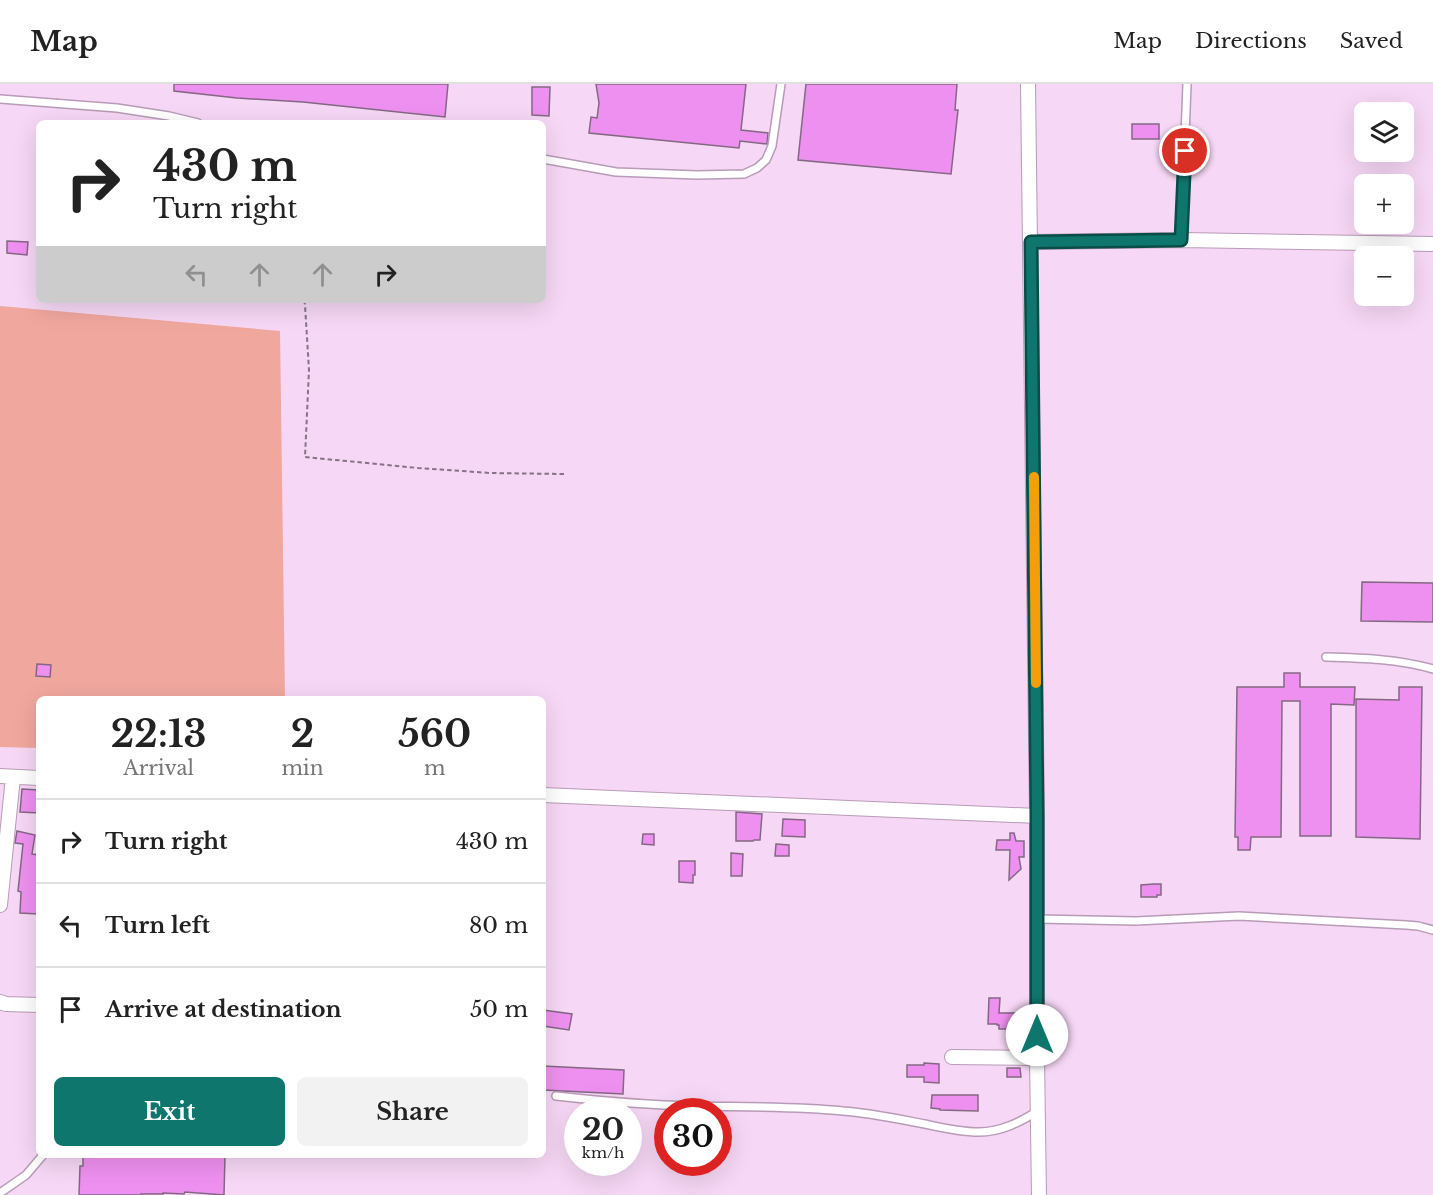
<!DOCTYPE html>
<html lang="en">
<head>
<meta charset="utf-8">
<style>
	body { margin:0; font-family:"Libre Baskerville",serif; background:#f2f2f2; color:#222; height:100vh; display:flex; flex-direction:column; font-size:22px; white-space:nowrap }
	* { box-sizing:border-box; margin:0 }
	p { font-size:20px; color:#767676 }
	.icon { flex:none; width:33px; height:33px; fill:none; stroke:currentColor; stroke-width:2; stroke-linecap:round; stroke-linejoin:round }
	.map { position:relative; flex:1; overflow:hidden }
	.side { position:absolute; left:36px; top:612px; width:510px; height:462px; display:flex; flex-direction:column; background:#fff; border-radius:9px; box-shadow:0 6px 24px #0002 }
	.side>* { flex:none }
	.banner { position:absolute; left:36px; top:36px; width:510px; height:183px; border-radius:9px; box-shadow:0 6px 24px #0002; background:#fff; color:#222; overflow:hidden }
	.fabs { position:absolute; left:1354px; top:18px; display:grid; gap:12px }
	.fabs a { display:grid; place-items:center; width:60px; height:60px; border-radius:9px; background:#fff; box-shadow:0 6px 24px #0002; font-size:30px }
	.speed { position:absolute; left:564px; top:1014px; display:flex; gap:12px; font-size:30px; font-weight:700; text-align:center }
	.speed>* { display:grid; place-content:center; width:78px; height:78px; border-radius:50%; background:#fff; box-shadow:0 6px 24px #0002; line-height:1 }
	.speed small { font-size:15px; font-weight:400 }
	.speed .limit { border:9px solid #d22; background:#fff; color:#111 }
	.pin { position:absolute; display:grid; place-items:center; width:51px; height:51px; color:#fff; margin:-26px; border:3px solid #fff; border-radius:50%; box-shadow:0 2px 6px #0007 }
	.me { position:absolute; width:66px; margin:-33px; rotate:0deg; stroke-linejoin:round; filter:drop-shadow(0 0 4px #0008) }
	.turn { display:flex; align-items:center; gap:21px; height:126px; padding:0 18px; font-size:27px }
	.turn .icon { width:78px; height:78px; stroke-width:2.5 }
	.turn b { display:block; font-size:42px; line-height:51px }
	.lanes { display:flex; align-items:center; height:57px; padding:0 18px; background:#0003; justify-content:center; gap:30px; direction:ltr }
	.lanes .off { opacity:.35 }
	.eta { display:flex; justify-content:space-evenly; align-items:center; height:102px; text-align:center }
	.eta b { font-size:36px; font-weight:700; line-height:42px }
	.button { display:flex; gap:12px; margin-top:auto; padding:12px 18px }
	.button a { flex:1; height:69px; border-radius:9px; background:#0f766e; color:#fff; font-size:24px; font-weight:700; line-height:69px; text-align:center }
	.button a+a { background:#f2f2f2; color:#222 }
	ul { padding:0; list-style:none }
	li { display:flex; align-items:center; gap:18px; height:84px; padding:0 18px; border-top:2px solid #e0e0e0 }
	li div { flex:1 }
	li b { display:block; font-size:22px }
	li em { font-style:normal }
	header { display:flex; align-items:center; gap:36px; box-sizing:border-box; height:84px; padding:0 30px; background:#fff; border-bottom:2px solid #e0e0e0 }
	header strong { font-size:28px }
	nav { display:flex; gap:33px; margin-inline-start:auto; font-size:21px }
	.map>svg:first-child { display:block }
	.green { fill:#f0a79e }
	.building { fill:#ee90ef; stroke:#836883; stroke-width:1.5 }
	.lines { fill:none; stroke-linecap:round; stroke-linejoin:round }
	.service-casing { stroke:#b89bb8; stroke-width:10 }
	.minor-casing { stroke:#b89bb8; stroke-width:16 }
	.path { stroke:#877286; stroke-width:2; stroke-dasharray:4.5 3; stroke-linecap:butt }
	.service { stroke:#fff; stroke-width:7 }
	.minor { stroke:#fff; stroke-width:14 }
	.route-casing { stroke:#0a4d48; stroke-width:15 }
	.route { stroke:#0f766e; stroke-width:10 }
	.slow { stroke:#f59e0b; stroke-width:10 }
</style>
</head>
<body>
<header>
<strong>Map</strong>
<nav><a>Map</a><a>Directions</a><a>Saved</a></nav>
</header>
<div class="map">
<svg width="1433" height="1111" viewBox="0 0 1433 1111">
	<rect width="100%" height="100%" fill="#f6d7f5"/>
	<path class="green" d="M0 222 280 247 285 615H39V664L0 663Z"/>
	<path class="building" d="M174 0H448L445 33 303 18 237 14 174 7Z
		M596 0H746L741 46 768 49 767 60 740 57 739 64 589 49 591 33 597 34 599 19Z
		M806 0H957L955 26H958L951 90 798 76Z
		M532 3H550L549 32 532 31Z
		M1132 40H1159V55H1132Z
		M7 157 28 158 27 171 7 169Z
		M1362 498 1433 499V538L1361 537Z
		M37 580 51 581 50 593 36 592Z
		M1284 589H1300V603H1355L1354 621 1331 620V752H1300V617H1282L1281 753H1251L1250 766H1238V753H1235L1237 603H1284Z
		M1399 603H1422L1420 755 1356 753V615L1399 616Z
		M22 705 39 706V729L20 728Z
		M736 728 762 730 760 756H754L753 757H736Z
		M783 735 805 736V753L782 752Z
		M17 747 35 751 32 770 39 771 38 830 20 829 21 808 18 807 23 760 15 759Z
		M1010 749H1014L1016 757H1024V773H1019L1021 785 1009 796 1010 766H996L997 756H1010Z
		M643 750H654V761L642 760Z
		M776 760 789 761V772H775Z
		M731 769 743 770 742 792H731Z
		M679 777H695V791H693V799L679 798Z
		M1154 800H1161V811H1157V813H1141V801Z
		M989 914H1000L999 929H1019L1018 952H1007V945H999V941H997V940H988Z
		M543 926 572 930 569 946 543 942Z
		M924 979 939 980V999L924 998V993H907V981H924Z
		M543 982 624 986 623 1010 543 1006Z
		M1007 984H1020L1021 993H1007Z
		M932 1011H978V1027L940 1026V1025L931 1024Z
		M83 1071H225L224 1111 185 1108 184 1110 163 1109V1110H141V1111H79L80 1082H83Z"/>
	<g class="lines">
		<defs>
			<path id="service" d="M0 15 117 24 169 32 198 39
				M543 75 616 88 697 91 744 90 757 84 766 76 772 62 781 0
				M1181 156 1187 0
				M1326 573C1363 574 1398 575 1433 585
				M1038 835 1136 837 1239 832 1406 841 1418 842 1433 846
				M556 1012C602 1017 647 1021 693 1022 743 1023 793 1022 843 1027 871 1029 898 1035 925 1040 943 1044 960 1048 979 1048 1001 1048 1020 1038 1038 1027
				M0 1109 26 1091 43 1071"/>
			<path id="minor" d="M1028 0 1037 732V974L1039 1111
				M1031 158 1181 156 1433 160
				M0 692 39 694
				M543 711 1037 732
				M0 821 13 693
				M0 918 6 920 39 921
				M952 973 1037 974"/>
		</defs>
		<use href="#service" class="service-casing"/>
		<use href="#minor" class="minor-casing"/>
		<path class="path" d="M304 216 305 221 309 286 305 373 418 384 490 389 564 390"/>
		<use href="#service" class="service"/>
		<use href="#minor" class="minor"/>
	</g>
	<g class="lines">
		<defs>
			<path id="route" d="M1037 951V732L1031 158 1181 156 1185 67"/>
		</defs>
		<use href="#route" class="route-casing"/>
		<use href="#route" class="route"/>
		<path class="slow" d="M1034 393 1036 599"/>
	</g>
</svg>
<div class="fabs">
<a><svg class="icon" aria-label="layers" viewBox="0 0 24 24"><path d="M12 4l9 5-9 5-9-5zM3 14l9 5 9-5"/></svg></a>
<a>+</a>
<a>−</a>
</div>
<div class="speed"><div>20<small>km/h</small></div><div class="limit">30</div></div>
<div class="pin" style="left:1185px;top:67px;background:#d93025"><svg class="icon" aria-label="arrive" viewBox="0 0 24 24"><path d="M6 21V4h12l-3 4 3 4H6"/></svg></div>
<svg class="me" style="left:1037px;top:951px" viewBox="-20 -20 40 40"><circle r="19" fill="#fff"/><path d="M0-13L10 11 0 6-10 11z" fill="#0f766e"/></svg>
<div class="banner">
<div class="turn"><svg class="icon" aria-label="right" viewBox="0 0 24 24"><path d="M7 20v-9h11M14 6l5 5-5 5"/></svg><div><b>430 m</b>Turn right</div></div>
<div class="lanes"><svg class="icon off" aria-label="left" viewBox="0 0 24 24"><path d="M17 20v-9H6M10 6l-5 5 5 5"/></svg><svg class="icon off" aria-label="ahead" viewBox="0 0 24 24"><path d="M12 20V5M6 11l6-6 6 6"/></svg><svg class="icon off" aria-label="ahead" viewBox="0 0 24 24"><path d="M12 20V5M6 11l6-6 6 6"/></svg><svg class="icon" aria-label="right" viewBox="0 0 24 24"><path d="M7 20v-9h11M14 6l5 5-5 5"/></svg></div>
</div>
<section class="side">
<div class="eta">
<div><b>22:13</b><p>Arrival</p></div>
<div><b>2</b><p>min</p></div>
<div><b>560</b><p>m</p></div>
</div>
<ul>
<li><svg class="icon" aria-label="right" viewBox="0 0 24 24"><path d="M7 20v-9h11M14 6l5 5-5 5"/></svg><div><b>Turn right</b></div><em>430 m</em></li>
<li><svg class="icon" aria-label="left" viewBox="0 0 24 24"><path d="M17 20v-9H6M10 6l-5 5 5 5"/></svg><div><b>Turn left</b></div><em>80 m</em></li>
<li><svg class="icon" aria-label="arrive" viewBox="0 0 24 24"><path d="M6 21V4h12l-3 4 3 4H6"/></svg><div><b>Arrive at destination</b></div><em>50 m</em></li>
</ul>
<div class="button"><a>Exit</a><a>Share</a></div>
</section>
</div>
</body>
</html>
